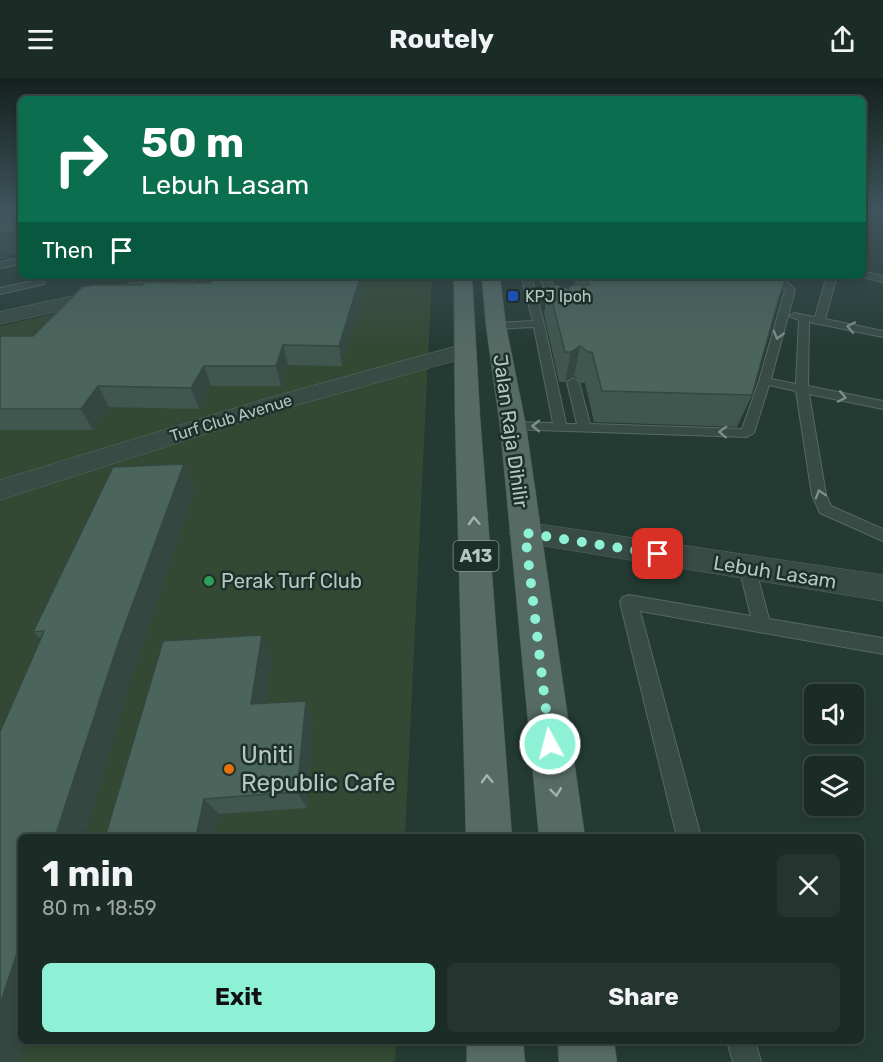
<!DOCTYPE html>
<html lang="en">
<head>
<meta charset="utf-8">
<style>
	body { margin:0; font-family:Rubik,sans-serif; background:#24342f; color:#f1f3f6; height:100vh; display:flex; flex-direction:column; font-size:22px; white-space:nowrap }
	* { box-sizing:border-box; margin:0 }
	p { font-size:20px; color:#a0a7a7 }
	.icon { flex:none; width:33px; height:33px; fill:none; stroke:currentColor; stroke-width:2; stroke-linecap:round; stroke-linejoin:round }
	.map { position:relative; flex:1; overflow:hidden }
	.side { position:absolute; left:18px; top:756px; width:846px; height:210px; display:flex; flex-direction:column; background:#1b2c27; border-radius:9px; box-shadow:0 3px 9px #0003,0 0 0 2px #394844 }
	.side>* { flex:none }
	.top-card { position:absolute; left:18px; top:18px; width:848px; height:183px; border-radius:9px; box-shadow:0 3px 9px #0003,0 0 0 2px #394844; background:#0b6e4f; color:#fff; overflow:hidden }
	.controls { position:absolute; left:804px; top:606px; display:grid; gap:12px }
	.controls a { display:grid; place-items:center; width:60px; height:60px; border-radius:9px; background:#1b2c27; box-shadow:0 3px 9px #0003,0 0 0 2px #394844; font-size:30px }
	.pin { position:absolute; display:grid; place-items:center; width:51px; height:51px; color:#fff; margin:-26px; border-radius:12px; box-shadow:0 3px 9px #0006 }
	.me { position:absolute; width:66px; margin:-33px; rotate:353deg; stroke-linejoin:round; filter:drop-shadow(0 0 4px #0008) }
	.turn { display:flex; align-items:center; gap:21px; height:126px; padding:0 24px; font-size:27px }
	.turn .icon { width:78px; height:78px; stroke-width:2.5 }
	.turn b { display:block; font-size:42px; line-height:51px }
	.then { display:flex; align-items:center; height:57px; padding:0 24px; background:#0003; gap:12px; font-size:22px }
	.round { display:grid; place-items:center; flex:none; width:63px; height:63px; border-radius:9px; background:#24342f }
	.head { display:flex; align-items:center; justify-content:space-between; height:102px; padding:0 24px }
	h1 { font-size:36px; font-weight:700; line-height:45px }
	.cta { display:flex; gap:12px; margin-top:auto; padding:12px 24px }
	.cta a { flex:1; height:69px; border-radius:9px; background:#8ef1d5; color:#111; font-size:24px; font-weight:700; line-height:69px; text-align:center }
	.cta a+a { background:#24342f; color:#f1f3f6 }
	header { display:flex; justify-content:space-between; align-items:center; height:78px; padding:0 24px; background:#1b2c27; font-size:27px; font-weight:700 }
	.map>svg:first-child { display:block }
	.green { fill:#344934 }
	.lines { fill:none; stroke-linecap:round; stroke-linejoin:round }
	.lane-casing { stroke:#566963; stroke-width:2 }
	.street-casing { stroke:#566963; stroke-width:1 }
	.primary-casing { stroke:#445751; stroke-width:1 }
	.lane { fill:#384b45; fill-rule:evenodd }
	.street { fill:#384b45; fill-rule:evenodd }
	.primary { fill:#566b64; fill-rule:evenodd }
	.wall { fill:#40574f }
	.shaded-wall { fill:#344740 }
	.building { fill:#4b655c; stroke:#344740; stroke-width:1.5 }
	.oneway { stroke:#7c8f89 }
	.oneway2 { stroke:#a1b5ae }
	.route { stroke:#8ef1d5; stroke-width:10; stroke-dasharray:0 18 }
	.transit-dot { fill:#1a4fb4; stroke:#1d302a; stroke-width:2 }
	.leisure-dot { fill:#2e9e5b; stroke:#1d302a; stroke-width:2 }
	.food-dot { fill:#e8710a; stroke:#1d302a; stroke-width:2 }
	.labels { text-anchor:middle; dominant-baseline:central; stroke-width:5; stroke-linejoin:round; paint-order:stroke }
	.far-poi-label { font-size:16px; fill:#b4c7c1; stroke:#1d302a; text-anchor:start }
	.far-street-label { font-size:16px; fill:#b4c7c1; stroke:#1d302a }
	.shield { fill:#1d302a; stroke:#879a94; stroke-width:1.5 }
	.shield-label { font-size:18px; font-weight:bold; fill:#b4c7c1 }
	.street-label { font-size:20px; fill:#b4c7c1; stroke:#1d302a }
	.poi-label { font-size:20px; fill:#b4c7c1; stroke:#1d302a; text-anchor:start }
	.near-poi-label { font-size:24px; fill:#b4c7c1; stroke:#1d302a; text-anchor:start }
</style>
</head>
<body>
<header><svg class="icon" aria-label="menu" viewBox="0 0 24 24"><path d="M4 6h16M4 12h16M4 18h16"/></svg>Routely<svg class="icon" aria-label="share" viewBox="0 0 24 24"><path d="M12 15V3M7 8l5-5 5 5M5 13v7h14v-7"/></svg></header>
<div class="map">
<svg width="883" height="984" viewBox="0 0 883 984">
	<rect width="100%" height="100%" fill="#243b34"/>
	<path class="green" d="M223 198H432L405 759H21V963H396L395 984H0V248Z"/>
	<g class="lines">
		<defs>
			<path id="lane" d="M21 180V186L0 190V184Z
				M862 193 883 198V204L859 198H862Z
				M37 198H47L44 206 0 216V210L37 202Z
				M521 198H531L544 246 566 346H577L567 304 573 300 579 304 590 346 742 351 759 303 785 212 772 198H782L795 212 771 301 796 306 799 242 789 238 794 235 815 239 827 198H837L825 241 883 253V259L809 244 808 308 883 323V331L809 316 826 417 831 428 883 451V463L820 435 812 417 796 313 769 307 754 355 747 359 508 351 507 348 513 344 553 345 534 249 496 251 491 248 496 245 533 243Z
				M539 198H549L562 227 561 229 552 227Z
				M747 483 753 485 755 489 769 541 883 560V576L640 533 701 759H677L620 524 623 519 629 517 751 538 739 489 741 485Z
				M727 963H755L761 984H733Z"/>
			<path id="street" d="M166 198H200L198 202 191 204 0 246V234Z
				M464 266 472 268 475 273 472 278 283 331 0 422V402L265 321Z
				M525 444 883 497V523L514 463 509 455 514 447Z"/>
			<path id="primary" d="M454 198H472L480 338 512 759H466L455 338Z
				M482 198H500L506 248 526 348 585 759H539L500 348 486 248Z
				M467 963H523L525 984H467Z
				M558 963H614L617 984H559Z"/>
		</defs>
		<use href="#lane" class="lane-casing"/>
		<use href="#street" class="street-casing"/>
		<use href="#primary" class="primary-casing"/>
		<use href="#lane" class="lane"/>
		<use href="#street" class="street"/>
		<use href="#primary" class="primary"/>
	</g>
	<path class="wall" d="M573 198H787L778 223 752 317 737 349 594 344 585 305H581L574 298 565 304H559L544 236 548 207 568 211 575 207Z
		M210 205 362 219 342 288 288 287 281 308H211L199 331 109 329 93 352H0V258H33L142 207Z
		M184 386 195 410 136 587 41 561 33 554Z
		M272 579 265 625 306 623 313 642 307 730 219 736 215 759H105Z"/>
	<path class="shaded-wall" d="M10 132 18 146 21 154V174L4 177 5 180 0 181V156Z
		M360 200 362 219 342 288 339 268Z
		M283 267 288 287 281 308 276 288Z
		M580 268 574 298 565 304 571 274Z
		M204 288 211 308 199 331 191 310Z
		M98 308 109 329 93 352 81 331Z
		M184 386 195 410 136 587 85 759H55L118 566Z
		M262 557 272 579 262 646 251 626Z
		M306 623 313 642 307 730 297 714Z
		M204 721 219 736 215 759H196Z
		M21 863V963H25L19 984H0V927Z"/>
	<path class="building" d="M0 132H10L17 153 0 156Z
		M215 198H309V199L360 200 339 268 283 267 276 288H204L191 310 98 308 81 331H0V258H33L82 209 93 207H142L145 204 210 205Z
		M586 198H787L778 223 752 317 602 313 592 274H588L580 268 571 274H565L548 207H557L568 211 572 207H589Z
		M184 386 118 566 55 759H21V863L0 927V654L44 553 33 554 113 389Z
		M262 557 251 626 306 623 297 714 204 721 196 759H105L163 563Z"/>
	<defs><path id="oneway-chevron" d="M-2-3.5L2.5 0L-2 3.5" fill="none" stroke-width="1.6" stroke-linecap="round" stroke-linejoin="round" transform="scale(1.5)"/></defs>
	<g class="oneway">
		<use href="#oneway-chevron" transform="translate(851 249) rotate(-169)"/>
		<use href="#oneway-chevron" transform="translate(778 257) rotate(105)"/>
		<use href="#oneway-chevron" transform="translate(842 319) rotate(12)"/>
		<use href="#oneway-chevron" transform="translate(536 348) rotate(-180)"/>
		<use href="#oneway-chevron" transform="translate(723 354) rotate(-178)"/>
		<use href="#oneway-chevron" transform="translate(820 416) rotate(-107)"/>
	</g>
	<g class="oneway2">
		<use href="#oneway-chevron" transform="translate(474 443) rotate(-93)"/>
		<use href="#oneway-chevron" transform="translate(487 701) rotate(-92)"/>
		<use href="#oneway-chevron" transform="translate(556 714) rotate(83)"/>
	</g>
	<linearGradient id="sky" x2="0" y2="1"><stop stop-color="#14201d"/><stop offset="0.49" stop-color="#3f555c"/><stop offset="1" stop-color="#3f555c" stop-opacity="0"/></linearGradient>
	<rect width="883" height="270" fill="url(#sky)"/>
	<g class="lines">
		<path class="route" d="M550 666 525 455 658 476"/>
	</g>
	<rect class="transit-dot" x="507" y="212" width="12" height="12" rx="3"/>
	<circle class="leisure-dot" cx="209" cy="503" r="6"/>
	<circle class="food-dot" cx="229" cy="691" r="6"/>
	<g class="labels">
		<g class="far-poi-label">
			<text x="525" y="218">KPJ Ipoh</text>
		</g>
		<g class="far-street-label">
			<text transform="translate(231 340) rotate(-17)">Turf Club Avenue</text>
		</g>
		<rect class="shield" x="453.5" y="463" width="45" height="30" rx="4.5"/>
		<g class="shield-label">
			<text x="476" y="478">A13</text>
		</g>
		<g class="street-label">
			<text transform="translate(511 353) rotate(82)">Jalan Raja Dihilir</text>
			<text transform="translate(775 494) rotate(9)">Lebuh Lasam</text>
		</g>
		<g class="poi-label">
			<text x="221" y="503">Perak Turf Club</text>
		</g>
		<g class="near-poi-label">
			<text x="241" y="677">Uniti<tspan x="241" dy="28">Republic Cafe</tspan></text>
		</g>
	</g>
</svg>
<div class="controls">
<a><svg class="icon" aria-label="sound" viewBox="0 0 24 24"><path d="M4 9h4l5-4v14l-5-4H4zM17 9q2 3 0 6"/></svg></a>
<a><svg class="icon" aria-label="layers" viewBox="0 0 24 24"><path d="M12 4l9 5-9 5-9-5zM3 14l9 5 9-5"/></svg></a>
</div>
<div class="pin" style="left:658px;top:476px;background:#d93025"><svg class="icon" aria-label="arrive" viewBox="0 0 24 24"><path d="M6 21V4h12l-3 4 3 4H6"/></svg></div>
<svg class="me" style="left:550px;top:666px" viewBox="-20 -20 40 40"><circle r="17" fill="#8ef1d5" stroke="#fff" stroke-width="3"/><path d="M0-11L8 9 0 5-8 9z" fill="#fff"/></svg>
<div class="top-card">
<div class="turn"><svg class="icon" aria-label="right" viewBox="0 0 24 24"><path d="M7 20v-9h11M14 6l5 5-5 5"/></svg><div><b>50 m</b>Lebuh Lasam</div></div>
<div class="then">Then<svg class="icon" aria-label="arrive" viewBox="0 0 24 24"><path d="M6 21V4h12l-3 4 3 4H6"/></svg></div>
</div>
<section class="side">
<div class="head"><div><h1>1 min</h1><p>80 m · 18:59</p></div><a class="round"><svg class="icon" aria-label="close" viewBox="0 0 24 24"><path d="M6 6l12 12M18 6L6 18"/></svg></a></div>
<div class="cta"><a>Exit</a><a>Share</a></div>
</section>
</div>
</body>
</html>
